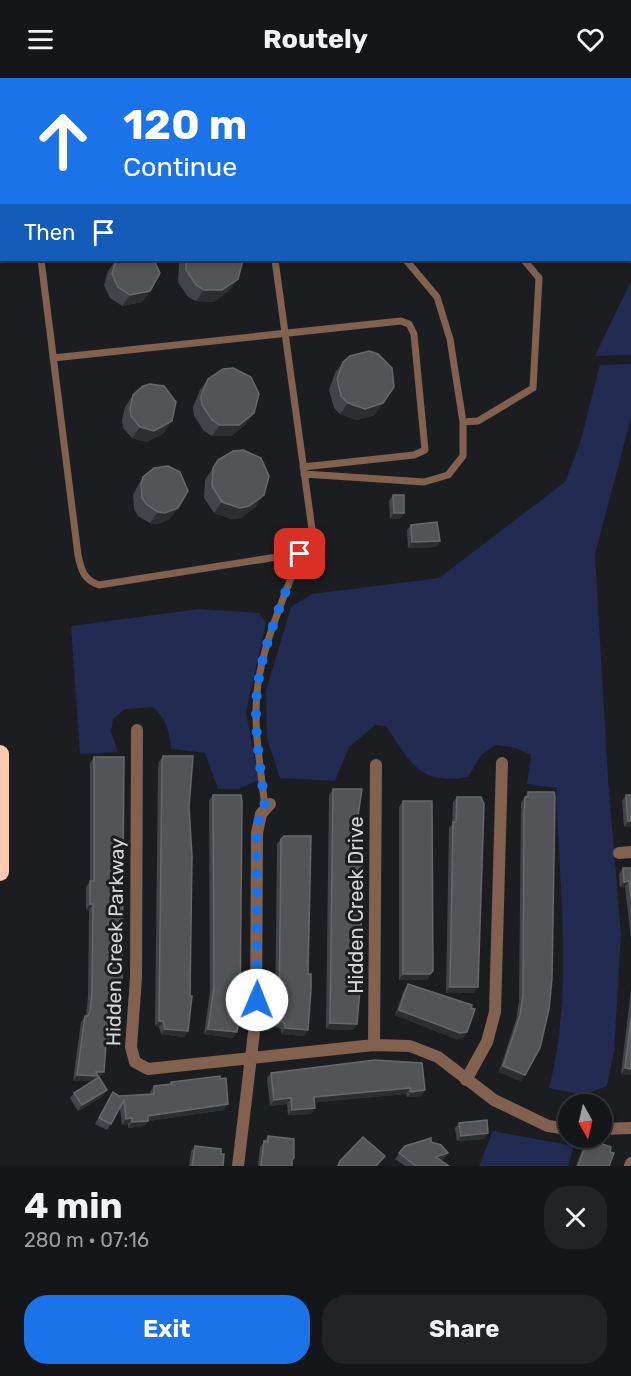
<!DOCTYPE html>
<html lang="en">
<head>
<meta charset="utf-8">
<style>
	body { margin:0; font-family:Rubik,sans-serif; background:#222326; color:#f1f3f6; height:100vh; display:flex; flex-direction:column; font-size:22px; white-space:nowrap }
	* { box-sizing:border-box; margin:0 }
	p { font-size:20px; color:#9d9fa2 }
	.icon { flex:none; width:33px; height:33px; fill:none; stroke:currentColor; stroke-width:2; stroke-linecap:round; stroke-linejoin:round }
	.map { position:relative; height:1088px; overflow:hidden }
	.panel { display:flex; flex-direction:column; background:#151619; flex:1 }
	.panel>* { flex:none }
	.top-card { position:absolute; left:0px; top:0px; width:632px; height:183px; box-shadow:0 3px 9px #0003,0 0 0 2px #343538; background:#1a73e8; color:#fff; overflow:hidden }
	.needle { width:39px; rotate:172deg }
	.buttons { position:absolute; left:558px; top:1016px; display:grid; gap:12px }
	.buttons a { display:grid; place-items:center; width:54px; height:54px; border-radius:50%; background:#151619; box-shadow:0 3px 9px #0003,0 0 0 2px #343538; font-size:30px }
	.pin { position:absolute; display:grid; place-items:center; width:51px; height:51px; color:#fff; margin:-26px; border-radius:12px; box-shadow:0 3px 9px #0006 }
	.me { position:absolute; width:66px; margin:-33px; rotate:1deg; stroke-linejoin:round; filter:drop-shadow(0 0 4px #0008) }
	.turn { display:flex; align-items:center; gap:21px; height:126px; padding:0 24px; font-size:27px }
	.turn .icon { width:78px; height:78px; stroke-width:2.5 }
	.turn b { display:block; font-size:42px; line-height:51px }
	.then { display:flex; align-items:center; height:57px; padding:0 24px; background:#0003; gap:12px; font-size:22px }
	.round { display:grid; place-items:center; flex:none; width:63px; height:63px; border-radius:24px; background:#222326 }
	.summary { display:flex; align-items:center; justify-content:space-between; height:102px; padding:0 24px }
	h1 { font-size:36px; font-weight:700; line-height:45px }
	.primary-button { display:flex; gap:12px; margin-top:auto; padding:12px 24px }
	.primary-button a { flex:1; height:69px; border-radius:24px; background:#1a73e8; color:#fff; font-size:24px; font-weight:700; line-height:69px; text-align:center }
	.primary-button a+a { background:#222326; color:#f1f3f6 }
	header { display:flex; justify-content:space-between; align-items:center; height:78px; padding:0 24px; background:#151619; font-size:27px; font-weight:700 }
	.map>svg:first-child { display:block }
	.green { fill:#222b51 }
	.water { fill:#3a488d; stroke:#6873a4; stroke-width:1.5 }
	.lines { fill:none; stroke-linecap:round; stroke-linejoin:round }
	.service { stroke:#82614f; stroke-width:7 }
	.minor { stroke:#82614f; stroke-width:12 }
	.motorway { stroke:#fdcaaf; stroke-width:18 }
	.wall { fill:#434449 }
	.shaded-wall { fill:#2d2e32 }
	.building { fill:#535458; stroke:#67686c; stroke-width:1.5 }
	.route { stroke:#1a73e8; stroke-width:10; stroke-dasharray:0 18 }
	.labels { text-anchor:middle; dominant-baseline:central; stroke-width:6; stroke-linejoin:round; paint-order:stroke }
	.street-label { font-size:20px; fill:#d5d6d8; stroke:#1c1d21 }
</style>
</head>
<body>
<header><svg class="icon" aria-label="menu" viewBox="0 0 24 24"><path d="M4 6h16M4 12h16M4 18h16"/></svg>Routely<svg class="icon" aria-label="heart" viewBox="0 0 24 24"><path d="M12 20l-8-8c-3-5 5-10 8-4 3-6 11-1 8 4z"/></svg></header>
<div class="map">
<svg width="631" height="1088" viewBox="0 0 631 1088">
	<rect width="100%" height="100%" fill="#1c1d21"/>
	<path class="green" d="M631 203V277L595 278Z
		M631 286V340L595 476 608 701 621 857 614 973 607 1008 583 1017 549 1010C574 914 559 808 556 710L527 706 531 677 516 670 496 667 481 677 468 699C419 708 410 684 386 648L375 647 349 669 335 703 280 700 267 660 266 613 291 529 312 516 439 500 565 404 580 365 600 287Z
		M199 531 259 535 266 545 246 634 259 702 239 711H218L205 675 171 671C169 653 167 642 153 629L125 631 113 641 111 654 118 674 80 676 71 548Z
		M493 1053 574 1068 568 1088H479Z"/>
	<path class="water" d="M486 0H582V1L489 2Z"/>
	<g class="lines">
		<path class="service" d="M253 0V2
			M279 0 280 2
			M602 2V0
			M41 182 78 477C81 492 84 502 99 507L315 473 275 182
			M53 280 401 243 409 246 414 256 425 372 414 377 303 389
			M463 344 478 343 533 310 539 200 524 182
			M304 396 424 404 448 397 463 378V344L450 261 437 219 406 182
			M265 730C261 690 252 646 258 606 264 562 285 518 300 476"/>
		<path class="minor" d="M137 652 136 900 131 969 135 984 148 991 374 967 410 968 438 979 494 1022 548 1048 568 1051
			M619 775 631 774
			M374 967 376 687
			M466 1002 487 964 495 934 502 685
			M602 1051 631 1050
			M238 1088 256 937 257 755 261 736 270 726
			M630 1088 631 1085"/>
		<path class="motorway" d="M0 676V794"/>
	</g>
	<path class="wall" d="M116 182 150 213 142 224 122 228 110 220 104 207 108 193Z
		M181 182H242L230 212 214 224 196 223 188 219 178 204 179 185Z
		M343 284 375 337 357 342 340 336 334 330 329 312 335 295Z
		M208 301 246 346 231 358H212L204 353 194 338 193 329 200 312Z
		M133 317 164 355 146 364 132 360 123 350 122 342 125 329Z
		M218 382 256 428 241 440 232 441 214 435 204 420 205 402Z
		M143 399 170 441 157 446 150 445 138 438 134 431 133 417 136 411Z
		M393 417 400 441H390L389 423Z
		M411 447 440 463 436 469 408 470 407 452Z
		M163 678 189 729 188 953 184 959 161 956 159 949 155 948 158 690 159 684Z
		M94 679 110 964 106 970 100 1000 107 1012 103 1018 78 1033 70 1020 74 1015 93 1003H73L81 944 85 938H86L88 919 89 832H86V809L90 803V685Z
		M333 711 358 738 357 946 353 952 326 951 329 717Z
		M528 714 521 1003 499 994 516 942 519 923 521 725Z
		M213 717 233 960 204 956 210 914 209 723Z
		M626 717 631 748 624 749 622 723Z
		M457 719 474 915H446L449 750 452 746 453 724Z
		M403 723 429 899 426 902H399V729Z
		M281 761 308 896V952L304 958 281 956V951L275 948 277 766Z
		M623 790H631V861L625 809H620L619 796Z
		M408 906 467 954 463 960 456 961 395 937 404 912Z
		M631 911V997L621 996Z
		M375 982 425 1012 421 1018 407 1019 406 1016 315 1024V1030L311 1036 288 1037 287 1026 270 1028 267 1000 271 995Z
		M171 1004 224 1032 148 1043 144 1048 128 1050V1046L122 1047 120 1030 107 1052 95 1046 109 1020 113 1014 119 1018 150 1016V1014L154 1008 169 1007Z
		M459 1045 484 1061 457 1063 455 1050Z
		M268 1058 294 1080 292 1084V1088H258L260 1069Z
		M588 1061 610 1074 609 1088H576L584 1067Z
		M431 1064 448 1075 444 1081 440 1082 449 1088H405L395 1081 405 1068Z
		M195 1068 221 1076 223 1088H189L191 1073Z"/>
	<path class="shaded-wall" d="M238 201 230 212 214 224 196 223 204 212Z
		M150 213 142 224 122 228 130 217Z
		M348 325H383L375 337 357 342 340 336Z
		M254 335 246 346 231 358H212L220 347Z
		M172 343 164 355 146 364 132 360 140 349Z
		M264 417 256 428 241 440 232 441 214 435 222 424Z
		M178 430 170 441 157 446 150 445 158 434Z
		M394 435H404L400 441H390Z
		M440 463 436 469 408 470 412 464Z
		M628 743H631V748L624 749Z
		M629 803 625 809H620L624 804Z
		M90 826H93L89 832H86Z
		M433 893 426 902H399L403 896Z
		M450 909H478L474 915H446Z
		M399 932 467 954 463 960 456 961 395 937Z
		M159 943H163L159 949 155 948Z
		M330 945 357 946 353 952 326 951Z
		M285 950 308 952 304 958 281 956Z
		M165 951 188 953 184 959 161 956Z
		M208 951 237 954 233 960 204 956Z
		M503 988 525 997 521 1003 499 994Z
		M625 990 631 991V997L621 996Z
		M96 994H104L100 1000H96L94 1003H73L77 997Z
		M410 1010 406 1016 310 1025 314 1019Z
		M107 1012 103 1018 78 1033 82 1027Z
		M425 1012 421 1018 407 1019 411 1014Z
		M291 1020 287 1026 270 1028 274 1022Z
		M228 1026 224 1032 148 1043 144 1048 128 1050 132 1044 148 1038Z
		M315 1030 311 1036 288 1037 292 1032Z
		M132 1040 128 1046 122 1047 126 1041Z
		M488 1055 484 1061 457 1063 461 1058Z
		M448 1075 444 1081 431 1084 436 1079Z"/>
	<path class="building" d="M116 182H154L160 195 150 213 130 217 118 209 112 196Z
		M186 182H243L238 201 222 212H204L196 207 186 192Z
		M369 273 378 276 392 290 394 309 383 325 365 331 348 325 341 318 337 301 343 284 350 278Z
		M233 290 251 299 259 316 254 335 239 347H220L212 342 202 327 201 318 208 301 223 291Z
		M150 306 164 308 176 324 172 343 154 353 140 349 131 338 130 331 133 317 143 308Z
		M243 372 261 380 269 398 264 417 249 428 240 430 222 424 212 408 213 390 218 382 233 373Z
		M168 388 180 394 188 413 178 430 165 435 158 434 146 426 142 420 141 406 143 399 154 390Z
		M393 417H404V435H394Z
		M437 444 440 463 412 464 411 447Z
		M163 678H193L189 729 192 778 190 918H192L188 953 165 951 163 943H159L162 684Z
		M94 679H124L122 902 110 964 106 966 104 994H96L98 998 77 997 85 938H88L90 933 92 914 93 826H90V803H94Z
		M333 711H362L358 738H362L361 900 357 946 330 945Z
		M528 714H554L555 719 552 901 549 931 540 970 525 997 503 988 520 937 523 917 524 739 525 719H528Z
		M213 717H241L242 724 240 937 237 954 208 951 214 909Z
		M626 717H631V743H628Z
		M457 719H481L484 726 478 909H450L453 744H456Z
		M403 723H432L433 893 430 896H403Z
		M284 758H311L308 896H311V911L308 952 285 950V946L279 942 281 761Z
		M623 790H631V820L629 803 624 804Z
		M408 906 472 927 471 930 475 931 467 954 460 955 399 932Z
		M631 940V991L625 990Z
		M375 982 422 985 425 1012 411 1014 410 1010 314 1019 315 1030 292 1032 291 1020 274 1022 271 995Z
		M220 998V1001L226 1000 228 1026 148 1038V1043L132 1044V1040L126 1041 124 1022 111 1046 99 1040 113 1014 119 1018 154 1016V1008L172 1006 171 1004Z
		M99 999 107 1012 82 1027 74 1015Z
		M487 1042 488 1055 461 1058 459 1045Z
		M268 1058 294 1061V1080L292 1082V1088H261L264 1063 268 1064Z
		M363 1059 385 1078 376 1088H338L340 1083Z
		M431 1060V1064L441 1067 448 1075 436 1079 449 1088H416L399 1075 405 1068Z
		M588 1061 611 1069 610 1074 614 1075 609 1088H578Z
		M195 1068 221 1071V1076H224L223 1088H192Z"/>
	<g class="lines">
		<path class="route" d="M257 922V755L259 742 265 730C261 690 252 646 258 606 264 562 285 518 300 476"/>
	</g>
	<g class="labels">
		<g class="street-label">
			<text transform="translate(356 827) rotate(-90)">Hidden Creek Drive</text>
			<text transform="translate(115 864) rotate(-89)">Hidden Creek Parkway</text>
		</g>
	</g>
</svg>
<div class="buttons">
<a><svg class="needle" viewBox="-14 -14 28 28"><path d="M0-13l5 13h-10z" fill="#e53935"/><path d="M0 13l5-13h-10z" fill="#9d9fa2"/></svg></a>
</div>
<div class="pin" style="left:300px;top:476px;background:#d93025"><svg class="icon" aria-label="arrive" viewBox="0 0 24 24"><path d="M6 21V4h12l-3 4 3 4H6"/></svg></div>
<svg class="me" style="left:257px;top:922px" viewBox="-20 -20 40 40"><circle r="19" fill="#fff"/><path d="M0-13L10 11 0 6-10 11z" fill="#1a73e8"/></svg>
<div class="top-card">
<div class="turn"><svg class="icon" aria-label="ahead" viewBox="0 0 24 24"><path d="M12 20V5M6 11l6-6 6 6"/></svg><div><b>120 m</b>Continue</div></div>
<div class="then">Then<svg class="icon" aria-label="arrive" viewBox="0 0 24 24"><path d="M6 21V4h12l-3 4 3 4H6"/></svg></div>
</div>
</div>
<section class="panel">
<div class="summary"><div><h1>4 min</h1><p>280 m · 07:16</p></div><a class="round"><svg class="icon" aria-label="close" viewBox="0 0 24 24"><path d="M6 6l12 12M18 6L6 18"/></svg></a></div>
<div class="primary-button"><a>Exit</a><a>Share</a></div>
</section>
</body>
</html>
